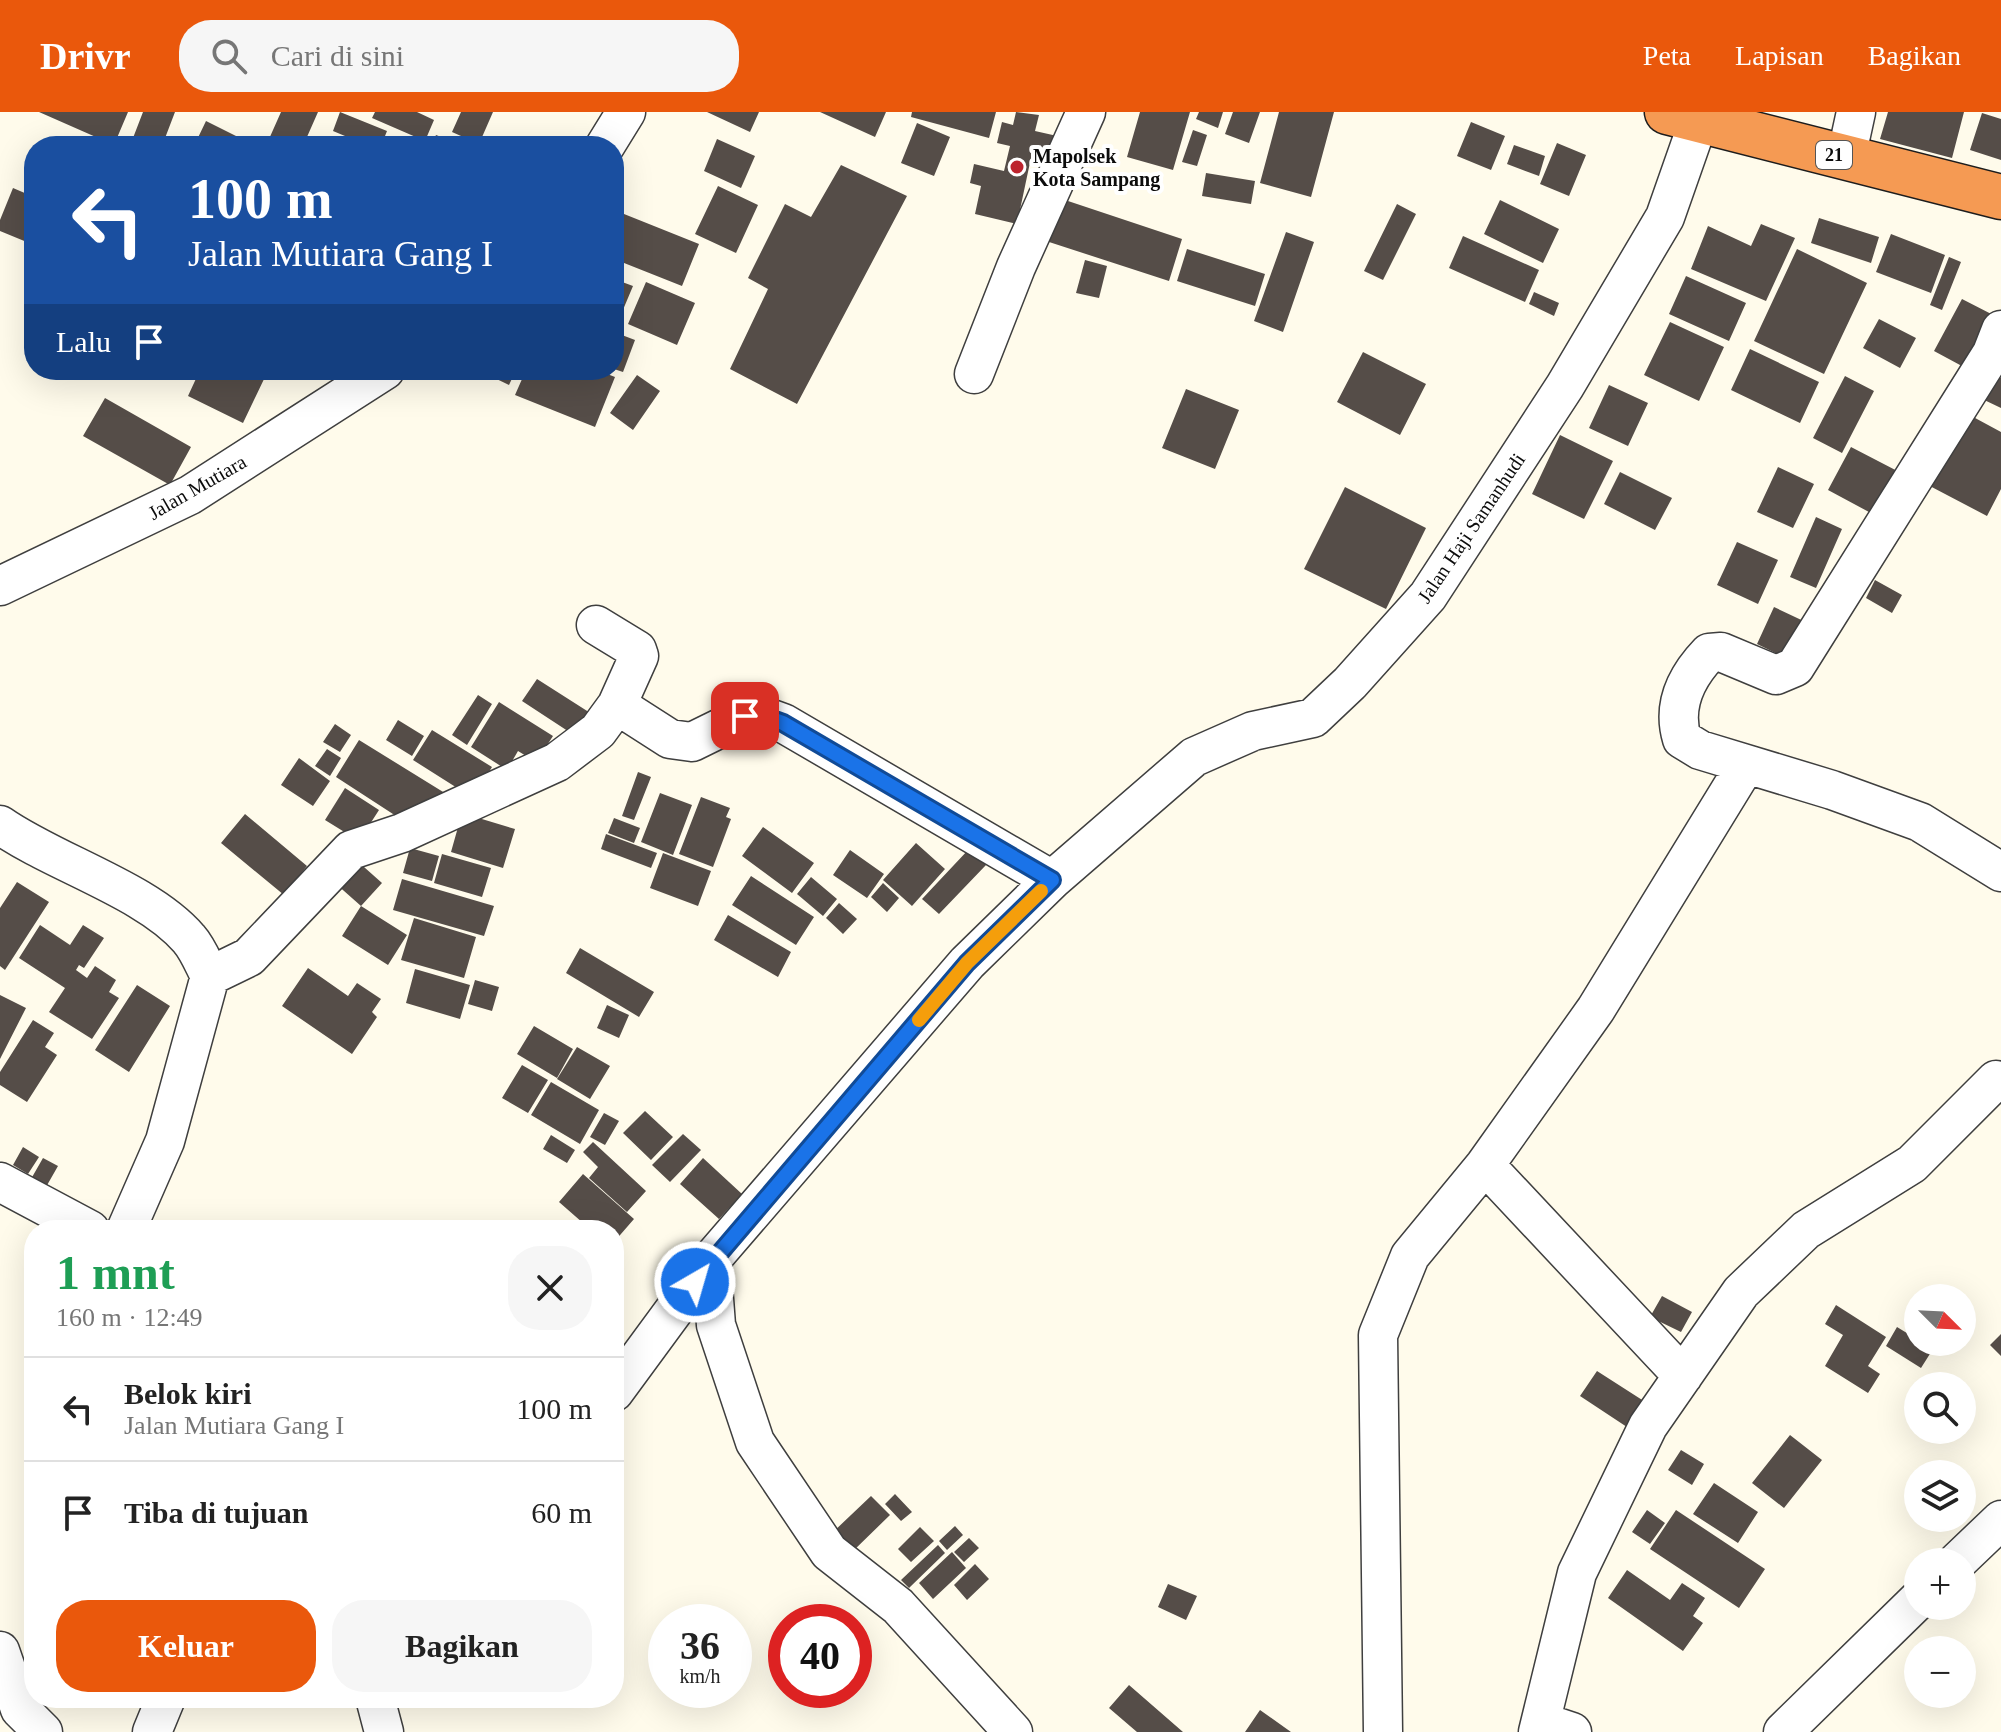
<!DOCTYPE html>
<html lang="id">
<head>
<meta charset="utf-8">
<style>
	body { margin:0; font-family:"Times New Roman",serif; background:#f6f6f6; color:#222; height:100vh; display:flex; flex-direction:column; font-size:30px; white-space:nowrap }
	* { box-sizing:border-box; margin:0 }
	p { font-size:26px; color:#767676 }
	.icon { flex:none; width:44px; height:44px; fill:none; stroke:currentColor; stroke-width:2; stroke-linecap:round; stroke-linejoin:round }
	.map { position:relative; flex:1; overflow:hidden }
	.sheet { position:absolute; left:24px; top:1108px; width:600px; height:488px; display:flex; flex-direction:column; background:#fff; border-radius:32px; box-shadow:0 8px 32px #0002 }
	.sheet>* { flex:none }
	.guide { position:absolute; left:24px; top:24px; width:600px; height:244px; border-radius:32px; box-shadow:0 8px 32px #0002; background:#1a4fa0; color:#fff; overflow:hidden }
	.needle { width:52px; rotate:114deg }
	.tools { position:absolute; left:1904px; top:1172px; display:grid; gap:16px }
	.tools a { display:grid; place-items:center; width:72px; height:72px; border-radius:50%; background:#fff; box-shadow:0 8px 32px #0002; font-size:40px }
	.speed { position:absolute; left:648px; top:1492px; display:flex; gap:16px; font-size:40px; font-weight:700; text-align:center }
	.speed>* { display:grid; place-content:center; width:104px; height:104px; border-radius:50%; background:#fff; box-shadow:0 8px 32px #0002; line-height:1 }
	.speed small { font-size:20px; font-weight:400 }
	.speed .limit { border:12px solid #d22; background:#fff; color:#111 }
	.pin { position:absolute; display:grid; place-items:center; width:68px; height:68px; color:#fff; margin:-34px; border-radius:16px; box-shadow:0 4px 12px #0006 }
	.me { position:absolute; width:88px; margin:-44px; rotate:38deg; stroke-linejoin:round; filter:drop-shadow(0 0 6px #0008) }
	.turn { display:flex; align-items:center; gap:28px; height:168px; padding:0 32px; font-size:36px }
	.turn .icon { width:104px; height:104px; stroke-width:2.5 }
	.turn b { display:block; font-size:56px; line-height:68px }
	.then { display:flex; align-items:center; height:76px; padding:0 32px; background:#0003; gap:16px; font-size:30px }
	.round { display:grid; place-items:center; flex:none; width:84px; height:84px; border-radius:32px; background:#f6f6f6 }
	.summary { display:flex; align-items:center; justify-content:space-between; height:136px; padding:0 32px }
	h1 { font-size:48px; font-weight:800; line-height:60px; color:#1e9e55 }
	.primary-button { display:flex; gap:16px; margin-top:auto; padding:16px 32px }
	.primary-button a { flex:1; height:92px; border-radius:32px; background:#ea580c; color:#fff; font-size:32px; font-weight:800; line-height:92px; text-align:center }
	.primary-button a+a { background:#f6f6f6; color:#222 }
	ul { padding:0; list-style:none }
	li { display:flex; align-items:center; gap:24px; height:104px; padding:0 32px; border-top:2px solid #e0e0e0 }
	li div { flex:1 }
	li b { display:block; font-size:30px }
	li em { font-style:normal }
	header { display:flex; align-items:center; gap:48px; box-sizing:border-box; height:112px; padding:0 40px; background:#ea580c; color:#fff }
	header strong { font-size:38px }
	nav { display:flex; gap:44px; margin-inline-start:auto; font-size:28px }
	.search { width:560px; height:72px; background:#f6f6f6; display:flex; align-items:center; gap:20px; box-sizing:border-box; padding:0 28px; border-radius:32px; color:#767676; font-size:30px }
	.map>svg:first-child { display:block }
	.building { fill:#554d48 }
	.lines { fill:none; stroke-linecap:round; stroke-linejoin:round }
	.minor-casing { stroke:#3f3f3f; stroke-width:41 }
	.highway-casing { stroke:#1d1d1d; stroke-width:47 }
	.minor { stroke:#fff; stroke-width:38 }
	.highway { stroke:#f59a53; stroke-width:44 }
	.route-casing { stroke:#114b97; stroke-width:20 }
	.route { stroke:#1a73e8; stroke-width:14 }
	.slow { stroke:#f59e0b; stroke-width:14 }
	.poi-dot { fill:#bd242e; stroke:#fff; stroke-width:3 }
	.labels { text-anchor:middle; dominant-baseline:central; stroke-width:8; stroke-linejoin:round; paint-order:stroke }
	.shield { fill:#fff; stroke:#555; stroke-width:2 }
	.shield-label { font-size:18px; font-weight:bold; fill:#0c0c0c }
	.poi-label { font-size:20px; font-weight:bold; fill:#0c0c0c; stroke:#fff; text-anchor:start }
	.street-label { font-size:20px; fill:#0c0c0c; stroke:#fff }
</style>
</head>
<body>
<header>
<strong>Drivr</strong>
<div class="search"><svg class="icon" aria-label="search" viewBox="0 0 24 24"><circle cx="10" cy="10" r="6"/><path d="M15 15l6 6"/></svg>Cari di sini</div>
<nav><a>Peta</a><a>Lapisan</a><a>Bagikan</a></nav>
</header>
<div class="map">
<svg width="2001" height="1620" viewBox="0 0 2001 1620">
	<rect width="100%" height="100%" fill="#fffbeb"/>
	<path class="building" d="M39 0H128L114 33Z
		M143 0H175L162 34 133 26Z
		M281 0H318L303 34H284L269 27Z
		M340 0 387 19 381 34H369L333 19Z
		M375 0H417L434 8 425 29 372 6Z
		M461 0H493L479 32 452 20Z
		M707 0H759L750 20Z
		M820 0H886L875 25Z
		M912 0H996L989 26 911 5Z
		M1016 0 1039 3 1035 19 1066 26 1061 48 1032 41 1017 112 975 102 981 74 970 71 974 52 1004 59 1010 34 997 31 1002 10 1013 13Z
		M1140 0H1190L1173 58 1127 45Z
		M1199 0H1223L1218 16 1196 7Z
		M1233 0H1260L1249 31 1225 22Z
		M1279 0H1334L1311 85 1260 71Z
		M1888 0H1964L1952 46 1880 27Z
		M1982 1 2001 7V48L1970 38Z
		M206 9 256 34H194Z
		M1471 10 1505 24 1491 58 1457 44Z
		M917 11 950 25 934 64 901 51Z
		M1193 18 1207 23 1197 54 1182 50Z
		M436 23 465 34H431Z
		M717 27 755 44 741 76 704 59Z
		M1557 31 1586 43 1569 84 1540 72Z
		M1514 33 1545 44 1539 64 1507 52Z
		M841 53 907 84 797 292 730 257 768 177 748 166 785 92 811 105Z
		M1206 61 1255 69 1251 92 1202 84Z
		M718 74 758 93 736 141 695 122Z
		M13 76 34 85V133L0 119V108Z
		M1059 86 1182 127 1169 169 1046 129Z
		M1500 88 1559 117 1543 151 1484 122Z
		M1397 92 1416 102 1383 168 1364 159Z
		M624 102 699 132 682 174 614 147V128Z
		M1819 106 1879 125 1871 151 1811 131Z
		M1761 112 1795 126 1766 189 1691 157 1708 114 1751 134Z
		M1286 120 1314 130 1283 220 1254 209Z
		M1891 122 1945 143 1931 181 1876 160Z
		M1463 124 1539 158 1525 190 1449 156Z
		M1187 137 1265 162 1255 194 1177 169Z
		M1797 137 1867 171 1824 262 1754 229Z
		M1949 145 1961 150 1942 198 1930 193Z
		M1085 148 1107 154 1099 186 1076 181Z
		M1686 164 1746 191 1729 229 1669 202Z
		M614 167 633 174 617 212 614 211Z
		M646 170 695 191 677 233 628 212Z
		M1534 180 1559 191 1554 204 1529 192Z
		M1962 187 2001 207 1973 260 1934 239Z
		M1879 207 1916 226 1900 256 1863 236Z
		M1670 210 1724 235 1699 289 1644 263Z
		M614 220 635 228 623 260 614 257Z
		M1750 237 1819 270 1800 311 1731 278Z
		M1363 240 1426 272 1400 323 1337 290Z
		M200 258H250L265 265 243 311 188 284Z
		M478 258H516L509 273Z
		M526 258H597L615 265 595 315 515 283Z
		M1990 261 2001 266V296L1978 285Z
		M637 263 660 279 633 318 610 301Z
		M1845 264 1874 279 1842 341 1813 326Z
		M1609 273 1648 291 1628 334 1589 316Z
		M1186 277 1239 298 1215 357 1162 336Z
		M105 286 191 335 170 373 83 324Z
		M1964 300 2001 320V377L1987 404 1926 372Z
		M1560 323 1613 349 1584 407 1532 382Z
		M1851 335 1905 363 1882 407 1828 378Z
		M1778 355 1814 372 1793 416 1757 400Z
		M1620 360 1672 386 1655 418 1604 392Z
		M1345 375 1426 416 1386 497 1304 457Z
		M1816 405 1842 417 1816 476 1790 465Z
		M1737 430 1778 448 1758 492 1717 473Z
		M1875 468 1902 483 1892 501 1866 486Z
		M1774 495 1812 513 1794 550 1757 532Z
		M537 567 595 604 580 627 522 589Z
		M478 583 492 592 467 633 452 623Z
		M499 590 553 624 536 650 518 639 507 658 471 635Z
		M398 608 424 624 412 644 386 628Z
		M335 612 351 623 340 640 323 630Z
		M432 618 492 655 473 686 413 648Z
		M359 628 461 691 413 715 336 665Z
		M327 637 341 646 330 664 315 654Z
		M299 646 330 669 313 694 281 673Z
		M638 660 651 665 634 708 622 704Z
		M345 676 379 698 359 729 325 708Z
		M660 681 692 693 673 743 641 730Z
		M701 685 730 696 726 705 731 707 713 755 679 742Z
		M462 701 515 717 503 756 451 740Z
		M245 702 307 754 284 783 221 731Z
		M614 706 640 716 634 731 608 721Z
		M763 715 814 751 792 781 742 744Z
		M606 722 657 741 651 756 601 737Z
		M916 731 945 757 912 794 883 768Z
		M410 736 439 744 432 769 403 761Z
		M969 737 986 753 939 802 922 787Z
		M850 738 884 762 867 786 833 763Z
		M663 741 711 759 698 794 650 776Z
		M442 742 491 756 482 785 434 771Z
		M355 747 382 771 361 794 335 771Z
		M751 764 814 805 796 833 732 793Z
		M811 765 837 787 823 804 797 782Z
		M402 767 494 794 484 824 393 798Z
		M17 770 49 790 5 858 0 854V796Z
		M883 771 899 786 887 800 871 785Z
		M839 791 857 807 843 822 826 806Z
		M361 794 407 823 388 853 342 824Z
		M728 803 791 840 778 865 714 828Z
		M414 806 476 825 464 866 401 848Z
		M40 813 70 833 83 813 104 826 84 856 79 853 76 858 87 866 95 854 116 868 109 880 119 886 92 927 49 900 65 876 19 846Z
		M580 836 654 880 639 905 566 861Z
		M308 856 348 884 357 871 381 887 372 900 377 905 352 942 282 894Z
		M415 857 470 873 460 907 406 891Z
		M475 868 499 875 492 899 468 892Z
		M137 873 170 894 129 960 95 938Z
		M0 883 26 896 0 947Z
		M607 893 629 903 619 926 597 916Z
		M33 908 54 921 45 935 57 943 27 990 0 973V960Z
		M534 914 573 937 557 966 517 942Z
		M577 935 610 954 590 987 557 967Z
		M522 953 548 968 528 1001 502 986Z
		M551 970 599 998 580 1032 531 1003Z
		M645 999 673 1025 651 1048 623 1021Z
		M604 1001 619 1009 605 1033 590 1025Z
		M683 1022 701 1038 670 1070 652 1053Z
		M551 1023 575 1038 567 1051 543 1037Z
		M593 1030 646 1079 627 1100 589 1066 598 1055 583 1040Z
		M23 1035 39 1045 28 1062 13 1053Z
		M43 1046 58 1054 46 1075 31 1067Z
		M703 1046 742 1082 719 1107 680 1072Z
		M583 1062 634 1107 614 1130V1118H591L559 1090Z
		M1662 1184 1692 1200 1681 1220 1650 1205Z
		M1836 1193 1886 1225 1868 1254 1880 1262 1868 1281 1825 1254 1843 1223 1825 1212Z
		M1897 1215 1933 1237 1921 1256 1886 1234Z
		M2001 1222V1244L1990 1233Z
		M1597 1259 1650 1293 1633 1319 1580 1284Z
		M1790 1323 1822 1348 1784 1396 1752 1371Z
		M1681 1338 1704 1352 1692 1373 1668 1358Z
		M1714 1371 1758 1400 1738 1431 1693 1402Z
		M895 1382 912 1400 901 1409 885 1392Z
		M871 1384 890 1403 850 1442 831 1422Z
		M1647 1398 1665 1411 1650 1432 1632 1420Z
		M1676 1398 1765 1457 1739 1496 1650 1437Z
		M955 1414 963 1423 947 1438 939 1429Z
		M920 1415 934 1429 911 1450 898 1437Z
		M969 1426 979 1436 964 1450 954 1440Z
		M938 1433 945 1441 909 1476 901 1468Z
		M952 1440 966 1456 933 1487 919 1471Z
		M975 1452 989 1467 967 1488 954 1473Z
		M1627 1458 1670 1488 1682 1471 1705 1486 1693 1504 1703 1511 1683 1539 1608 1486Z
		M1168 1472 1197 1484 1186 1508 1158 1495Z
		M1129 1573 1183 1620H1137L1109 1596Z
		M1260 1598 1291 1620H1245Z"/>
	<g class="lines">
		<defs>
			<path id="minor" d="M605 34 626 0
				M1846 46 1856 0
				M2001 218 1992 241 1795 555 1776 563 1721 540 1709 541C1686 565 1672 594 1682 627L1700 638 1832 678 1920 710 2001 760
				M974 262 1016 155 1086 0
				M0 474 190 383 385 258
				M617 593 670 627 692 630 745 604 761 603 783 611 1052 768
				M0 713C54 751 147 778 189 827 198 837 204 853 210 864
				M1485 1053 1683 1264
				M0 1070 90 1118
				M126 1118 165 1029 210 864 249 845 351 738 402 721 557 650 598 619 617 593 639 544 637 538 596 513
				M711 1148 716 1213 755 1330 829 1440 898 1494 1013 1620
				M614 1280 711 1148 967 851 1052 768 1194 645 1253 619 1313 606 1350 571 1428 484 1565 274 1665 105 1699 8
				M1957 1450 2001 1408
				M0 1539 20 1597 43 1620
				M375 1586 384 1620
				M1542 1610 1572 1620
				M152 1620 166 1586
				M1383 1620 1378 1223 1410 1144 1485 1053 1596 897 1745 654
				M1538 1620 1577 1461 1648 1314 1741 1180 1806 1118 1912 1052 1996 968
				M1783 1620 1918 1488"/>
			<path id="highway" d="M1667 0 2001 85"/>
		</defs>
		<use href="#minor" class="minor-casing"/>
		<use href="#highway" class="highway-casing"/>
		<use href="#minor" class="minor"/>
		<use href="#highway" class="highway"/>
	</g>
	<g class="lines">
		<defs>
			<path id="route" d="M695 1170 967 851 1052 768 783 611 761 603 745 604"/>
		</defs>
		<use href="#route" class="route-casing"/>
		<use href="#route" class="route"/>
		<path class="slow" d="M919 908 967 851 1041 779"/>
	</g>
	<circle class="poi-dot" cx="1017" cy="55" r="8"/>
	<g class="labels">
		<rect class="shield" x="1816" y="29" width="36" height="28" rx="6"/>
		<g class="shield-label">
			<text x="1834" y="43">21</text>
		</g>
		<g class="poi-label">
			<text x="1033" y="44">Mapolsek<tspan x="1033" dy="23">Kota Sampang</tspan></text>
		</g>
		<g class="street-label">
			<text transform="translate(197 375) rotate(-30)">Jalan Mutiara</text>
			<text transform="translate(1471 416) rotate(-56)">Jalan Haji Samanhudi</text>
		</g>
	</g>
</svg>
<div class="tools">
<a><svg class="needle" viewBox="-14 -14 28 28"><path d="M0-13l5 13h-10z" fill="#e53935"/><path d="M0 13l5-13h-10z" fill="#767676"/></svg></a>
<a><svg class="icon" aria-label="search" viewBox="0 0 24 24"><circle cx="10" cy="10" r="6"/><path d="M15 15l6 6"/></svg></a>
<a><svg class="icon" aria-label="layers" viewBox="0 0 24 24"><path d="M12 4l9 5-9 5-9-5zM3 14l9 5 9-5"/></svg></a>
<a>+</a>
<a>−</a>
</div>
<div class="speed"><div>36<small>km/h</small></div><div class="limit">40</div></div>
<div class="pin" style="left:745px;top:604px;background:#d93025"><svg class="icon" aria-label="arrive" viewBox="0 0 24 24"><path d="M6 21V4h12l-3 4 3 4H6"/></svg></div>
<svg class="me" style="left:695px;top:1170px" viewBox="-20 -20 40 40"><circle r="17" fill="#1a73e8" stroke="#fff" stroke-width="3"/><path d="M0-11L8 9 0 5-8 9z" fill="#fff"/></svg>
<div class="guide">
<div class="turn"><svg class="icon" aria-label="left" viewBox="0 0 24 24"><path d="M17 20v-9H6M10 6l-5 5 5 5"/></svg><div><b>100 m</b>Jalan Mutiara Gang I</div></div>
<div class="then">Lalu<svg class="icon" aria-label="arrive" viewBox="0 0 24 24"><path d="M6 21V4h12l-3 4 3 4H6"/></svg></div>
</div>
<section class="sheet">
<div class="summary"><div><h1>1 mnt</h1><p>160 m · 12:49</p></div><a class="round"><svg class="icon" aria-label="close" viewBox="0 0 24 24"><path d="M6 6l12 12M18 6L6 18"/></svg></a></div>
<ul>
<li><svg class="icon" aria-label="left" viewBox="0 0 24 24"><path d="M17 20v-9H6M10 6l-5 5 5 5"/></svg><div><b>Belok kiri</b><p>Jalan Mutiara Gang I</p></div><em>100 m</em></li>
<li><svg class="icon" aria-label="arrive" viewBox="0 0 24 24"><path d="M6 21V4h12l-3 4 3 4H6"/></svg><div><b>Tiba di tujuan</b></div><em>60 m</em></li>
</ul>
<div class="primary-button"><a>Keluar</a><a>Bagikan</a></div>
</section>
</div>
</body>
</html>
